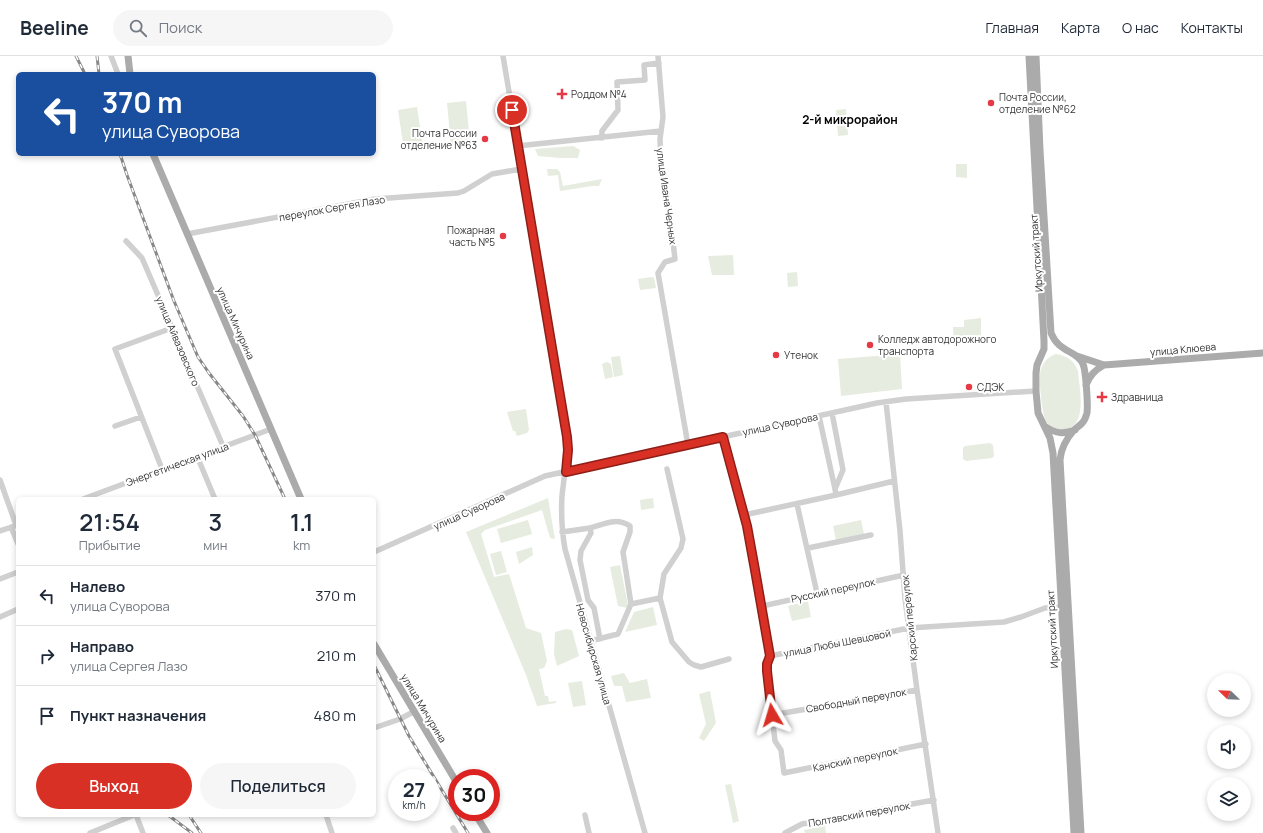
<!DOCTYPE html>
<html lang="ru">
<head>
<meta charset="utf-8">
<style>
	body { margin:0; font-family:Manrope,sans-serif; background:#f6f6f7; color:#1f2937; height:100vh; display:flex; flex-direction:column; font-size:15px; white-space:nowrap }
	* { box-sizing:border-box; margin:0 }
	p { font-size:13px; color:#747a83 }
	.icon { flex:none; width:22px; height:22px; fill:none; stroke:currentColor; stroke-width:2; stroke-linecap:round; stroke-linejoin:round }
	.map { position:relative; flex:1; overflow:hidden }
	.drawer { position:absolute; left:16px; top:441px; width:360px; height:320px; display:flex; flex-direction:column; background:#fff; border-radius:6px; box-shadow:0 2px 6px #0003 }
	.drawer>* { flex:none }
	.top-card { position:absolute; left:16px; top:16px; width:360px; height:84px; border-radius:6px; box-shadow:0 2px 6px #0003; background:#1a4fa0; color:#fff; overflow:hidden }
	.needle { width:26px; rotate:293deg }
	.fabs { position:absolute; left:1207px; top:617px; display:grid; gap:8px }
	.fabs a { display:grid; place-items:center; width:44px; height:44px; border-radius:50%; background:#fff; box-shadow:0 2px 6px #0003; font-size:20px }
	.speed { position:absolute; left:388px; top:713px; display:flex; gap:8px; font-size:20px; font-weight:700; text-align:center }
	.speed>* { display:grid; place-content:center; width:52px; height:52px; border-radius:50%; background:#fff; box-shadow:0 2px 6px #0003; line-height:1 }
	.speed small { font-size:10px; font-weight:400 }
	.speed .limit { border:6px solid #d22; background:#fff; color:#111 }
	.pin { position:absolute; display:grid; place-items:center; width:34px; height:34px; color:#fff; margin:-17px; border:2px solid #fff; border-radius:50%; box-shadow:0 1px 4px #0007 }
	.me { position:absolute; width:44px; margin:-22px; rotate:353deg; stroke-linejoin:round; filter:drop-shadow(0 0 3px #0008) }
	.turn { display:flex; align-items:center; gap:14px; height:84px; padding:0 20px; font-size:18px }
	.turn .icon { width:52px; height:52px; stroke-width:2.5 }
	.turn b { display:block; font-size:28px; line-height:34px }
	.eta { display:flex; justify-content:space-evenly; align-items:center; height:68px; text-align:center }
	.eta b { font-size:24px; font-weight:600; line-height:28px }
	.cta { display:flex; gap:8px; margin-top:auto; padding:8px 20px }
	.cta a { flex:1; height:46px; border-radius:24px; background:#d93025; color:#fff; font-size:16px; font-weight:600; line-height:46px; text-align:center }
	.cta a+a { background:#f6f6f7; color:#1f2937 }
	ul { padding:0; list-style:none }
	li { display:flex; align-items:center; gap:12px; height:60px; padding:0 20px; border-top:1px solid #e0e1e3 }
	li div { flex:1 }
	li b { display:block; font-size:15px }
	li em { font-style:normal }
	header { display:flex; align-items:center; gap:24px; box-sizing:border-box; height:56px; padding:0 20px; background:#fff; border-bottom:1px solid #e0e1e3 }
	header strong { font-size:19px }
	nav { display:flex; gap:22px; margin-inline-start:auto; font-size:14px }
	.search { width:280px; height:36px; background:#f6f6f7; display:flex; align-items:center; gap:10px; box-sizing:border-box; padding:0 14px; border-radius:22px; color:#747a83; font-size:15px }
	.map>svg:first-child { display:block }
	.green { fill:#e6ecdf }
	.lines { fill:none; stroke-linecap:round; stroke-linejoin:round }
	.minor { stroke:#d0d0d0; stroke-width:5.5 }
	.major { stroke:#ababab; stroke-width:7 }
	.rail-casing { stroke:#888; stroke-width:3 }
	.rail { stroke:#fff; stroke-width:1.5; stroke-dasharray:4.5; stroke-linecap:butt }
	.route-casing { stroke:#8d1f18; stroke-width:10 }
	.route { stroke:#d93025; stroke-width:7 }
	.poi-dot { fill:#e63946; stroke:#fff; stroke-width:1.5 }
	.labels { text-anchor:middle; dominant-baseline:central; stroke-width:4; stroke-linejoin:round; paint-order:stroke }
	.poi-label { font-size:10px; fill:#333; stroke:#fff; text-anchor:start }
	.street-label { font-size:10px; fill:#333; stroke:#fff }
	.quarter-label { font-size:12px; font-weight:bold; fill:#000; stroke:#fff }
</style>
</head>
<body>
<header>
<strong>Beeline</strong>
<div class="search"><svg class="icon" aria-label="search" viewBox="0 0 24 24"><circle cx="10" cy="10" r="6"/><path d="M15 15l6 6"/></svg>Поиск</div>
<nav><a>Главная</a><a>Карта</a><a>О нас</a><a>Контакты</a></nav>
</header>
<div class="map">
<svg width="1263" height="777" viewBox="0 0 1263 777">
	<rect width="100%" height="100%" fill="#fff"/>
	<path class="green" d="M466 45 470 87 451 89 447 47Z
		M417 51 423 91 404 94 398 54Z
		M846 53 848 79 838 80 836 54Z
		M573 90 580 94 578 102H560L538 100 535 93Z
		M956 108H967V122L956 121Z
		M547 113H557L560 116 563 130 602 123 599 130H592L560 135 558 119 548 120Z
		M733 199 734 219H712L708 200Z
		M797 216 798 230 788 231 787 217Z
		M652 221 654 222 656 232 640 234 638 223Z
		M981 262V284L954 285 953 271H964V264Z
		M900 298 902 333 841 340 838 303Z
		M1056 298C1067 300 1074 304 1078 315 1079 330 1089 373 1063 373 1057 374 1051 371 1047 367 1042 360 1039 327 1040 318 1040 315 1042 310 1044 307 1047 302 1051 300 1056 298Z
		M620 300 623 319 614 321 611 301Z
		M607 306 611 308 613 321 605 323 602 308Z
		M526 353 529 374 527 377 517 380 515 375H513L507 356Z
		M990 387 993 389 994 400 992 402 966 405 963 403V392L965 390Z
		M548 442 555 483 550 482 542 454 485 474 481 478 494 521 509 518 526 572 541 577 547 605 544 612 539 613 545 640H548L549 646 556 645V647L537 650 526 619 466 476Z
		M653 442 654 452 641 454 640 444Z
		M528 464 532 478 501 487 497 473Z
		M861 464 864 478 836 484 833 470Z
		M532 491 533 499 519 508 516 496Z
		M501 495 507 516 496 519 490 498Z
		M620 509 628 549V552L618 550 610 511Z
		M808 545 811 561 792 565 788 550Z
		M653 551 657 569 625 576 634 556Z
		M566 573 572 574 579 600 557 610 554 598 555 576Z
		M624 617 630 627 647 623 651 642 626 646 622 630H614L611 620Z
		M582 625 586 649 573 651 568 627Z
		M710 635 716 667 704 685 699 682 706 668 699 638Z
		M731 728 739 765 733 767 725 729Z
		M825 770 826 777H805L804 774Z"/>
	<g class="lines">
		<path class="minor" d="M111 0 118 18
			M503 0 567 381C568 401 564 420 562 440 561 458 562 476 565 493L645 777
			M658 0 663 61 660 83 661 110 669 152 675 203 665 206 658 217 688 389
			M602 82V75L618 54 617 26 645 24 644 9 659 7
			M517 90 661 75
			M187 178 375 143 458 137 464 135 492 118 521 113
			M126 185 142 202 223 390
			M886 346 900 475 905 543 917 634 938 777
			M819 360 835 433
			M115 370 141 361
			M723 381 747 470 755 514 770 600 767 608V615L775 685 781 694 784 717 926 688
			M197 400 215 443
			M162 413 115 293 172 272
			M667 413 683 483 681 492 664 518 660 542 672 586 689 606 694 609 701 611 729 603
			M0 424 16 469
			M836 439 894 425
			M83 443 271 373
			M797 448 817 537
			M744 459 836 439 835 433 843 414 832 357
			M11 471 18 488
			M590 472C605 468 616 461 630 470V476L623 496 631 548
			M0 475 18 469
			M562 476 590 472 591 477 581 495 580 504 588 544 594 552 600 583
			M808 492 871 479
			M374 496 545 420 877 347 906 343 1036 335
			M0 523 18 516
			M762 550 904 519
			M0 561 18 553
			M590 585 618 578 631 548 660 542
			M770 600 909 572 1004 566 1021 561 1045 552 1065 551
			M772 659 917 634
			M374 672 400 663 415 655
			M136 759 143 777
			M326 759 332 777
			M585 759 589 777
			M453 772 456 777
			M90 777 134 759
			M785 777 802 768 934 744"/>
		<path class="major" d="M128 0 130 18
			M1029 0 1044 285V293L1037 309 1036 317V335L1038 357 1050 382 1053 397 1074 777
			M1036 0 1040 94 1051 277C1059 297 1077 294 1083 308 1086 315 1088 349 1087 357 1086 360 1085 364 1083 366 1081 369 1077 371 1074 374 1066 383 1061 392 1060 404L1081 777
			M153 98 301 443
			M1077 300 1104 309 1263 297
			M1086 329C1090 319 1095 314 1104 309
			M1046 371C1056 378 1064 378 1075 374
			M374 588 457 727
			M474 756 487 777"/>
		<defs>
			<path id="rail" d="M76 0 85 18
				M97 0 99 18
				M120 98 127 119 174 245 198 301 209 317 243 360 255 379 285 443
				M374 609 409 680 468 777
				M168 759 192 777
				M189 759 201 777"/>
		</defs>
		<use href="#rail" class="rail-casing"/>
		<use href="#rail" class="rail"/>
	</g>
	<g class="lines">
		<defs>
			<path id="route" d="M512 54 567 381 568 394 566 416 723 381 747 470 755 514 770 600 767 608V615L772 659"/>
		</defs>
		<use href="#route" class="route-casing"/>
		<use href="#route" class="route"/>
	</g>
	<g class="poi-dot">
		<path d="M560 32h4v4h4v4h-4v4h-4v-4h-4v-4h4z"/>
		<circle cx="991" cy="47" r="4"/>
		<circle cx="485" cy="83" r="4"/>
		<circle cx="503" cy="180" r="4"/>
		<circle cx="870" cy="289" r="4"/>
		<circle cx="776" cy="299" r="4"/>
		<circle cx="969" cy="331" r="4"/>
		<path d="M1100 335h4v4h4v4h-4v4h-4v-4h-4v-4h4z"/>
	</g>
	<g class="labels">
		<g class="poi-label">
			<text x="571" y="38">Роддом №4</text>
			<text x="999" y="41">Почта России,<tspan x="999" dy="12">отделение №62</tspan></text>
			<text x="477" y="77" text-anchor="end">Почта России<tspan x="477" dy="12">отделение №63</tspan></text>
			<text x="495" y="174" text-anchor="end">Пожарная<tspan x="495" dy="12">часть №5</tspan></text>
			<text x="878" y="283">Колледж автодорожного<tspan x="878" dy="12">транспорта</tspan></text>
			<text x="784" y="299">Утенок</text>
			<text x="977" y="331">СДЭК</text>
			<text x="1111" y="341">Здравница</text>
		</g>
		<g class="street-label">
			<text transform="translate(667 140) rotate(82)">улица Ивана Черных</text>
			<text transform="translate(332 152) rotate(-10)">переулок Сергея Лазо</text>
			<text transform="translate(1036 197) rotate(-94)">Иркутский тракт</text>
			<text transform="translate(236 267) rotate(66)">улица Мичурина</text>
			<text transform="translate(178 285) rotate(67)">улица Айвазовского</text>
			<text transform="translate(1183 293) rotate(-5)">улица Клюева</text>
			<text transform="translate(780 368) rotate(-12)">улица Суворова</text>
			<text transform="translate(177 408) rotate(-20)">Энергетическая улица</text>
			<text transform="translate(469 455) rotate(-24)">улица Суворова</text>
			<text transform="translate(833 534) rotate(-12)">Русский переулок</text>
			<text transform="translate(909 562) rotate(-96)">Карский переулок</text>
			<text transform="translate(1052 573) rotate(-93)">Иркутский тракт</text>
			<text transform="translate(837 587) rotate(-11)">улица Любы Шевцовой</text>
			<text transform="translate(594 598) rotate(74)">Новосибирская улица</text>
			<text transform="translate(856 644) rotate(-10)">Свободный переулок</text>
			<text transform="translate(424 652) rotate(59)">улица Мичурина</text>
			<text transform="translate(855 703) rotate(-12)">Канский переулок</text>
			<text transform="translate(859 758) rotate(-10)">Полтавский переулок</text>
		</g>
		<g class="quarter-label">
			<text x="850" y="63">2-й микрорайон</text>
		</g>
	</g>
</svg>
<div class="fabs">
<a><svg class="needle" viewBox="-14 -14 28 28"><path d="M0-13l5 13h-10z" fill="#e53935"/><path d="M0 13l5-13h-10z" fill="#747a83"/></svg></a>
<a><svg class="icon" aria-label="sound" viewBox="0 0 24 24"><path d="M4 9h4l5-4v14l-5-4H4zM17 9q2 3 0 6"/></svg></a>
<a><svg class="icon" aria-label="layers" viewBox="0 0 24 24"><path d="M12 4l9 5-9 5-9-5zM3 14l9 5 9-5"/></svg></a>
</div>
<div class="speed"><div>27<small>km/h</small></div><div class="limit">30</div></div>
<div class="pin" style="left:512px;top:54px;background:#d93025"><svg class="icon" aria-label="arrive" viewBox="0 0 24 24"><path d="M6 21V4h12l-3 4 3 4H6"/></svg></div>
<svg class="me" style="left:772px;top:659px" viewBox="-20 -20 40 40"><path d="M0-17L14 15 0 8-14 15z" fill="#d93025" stroke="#fff" stroke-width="4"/></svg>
<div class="top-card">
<div class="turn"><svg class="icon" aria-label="left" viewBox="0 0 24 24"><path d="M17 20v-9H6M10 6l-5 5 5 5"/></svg><div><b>370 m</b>улица Суворова</div></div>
</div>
<section class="drawer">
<div class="eta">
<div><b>21:54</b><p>Прибытие</p></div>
<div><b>3</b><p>мин</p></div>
<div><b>1.1</b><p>km</p></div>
</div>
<ul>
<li><svg class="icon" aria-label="left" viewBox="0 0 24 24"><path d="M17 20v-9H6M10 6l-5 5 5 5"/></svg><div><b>Налево</b><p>улица Суворова</p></div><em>370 m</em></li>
<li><svg class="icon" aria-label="right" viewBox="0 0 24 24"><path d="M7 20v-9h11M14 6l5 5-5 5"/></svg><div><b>Направо</b><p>улица Сергея Лазо</p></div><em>210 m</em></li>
<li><svg class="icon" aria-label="arrive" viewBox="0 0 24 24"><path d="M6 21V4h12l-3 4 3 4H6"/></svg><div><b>Пункт назначения</b></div><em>480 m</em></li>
</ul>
<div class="cta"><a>Выход</a><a>Поделиться</a></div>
</section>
</div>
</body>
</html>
